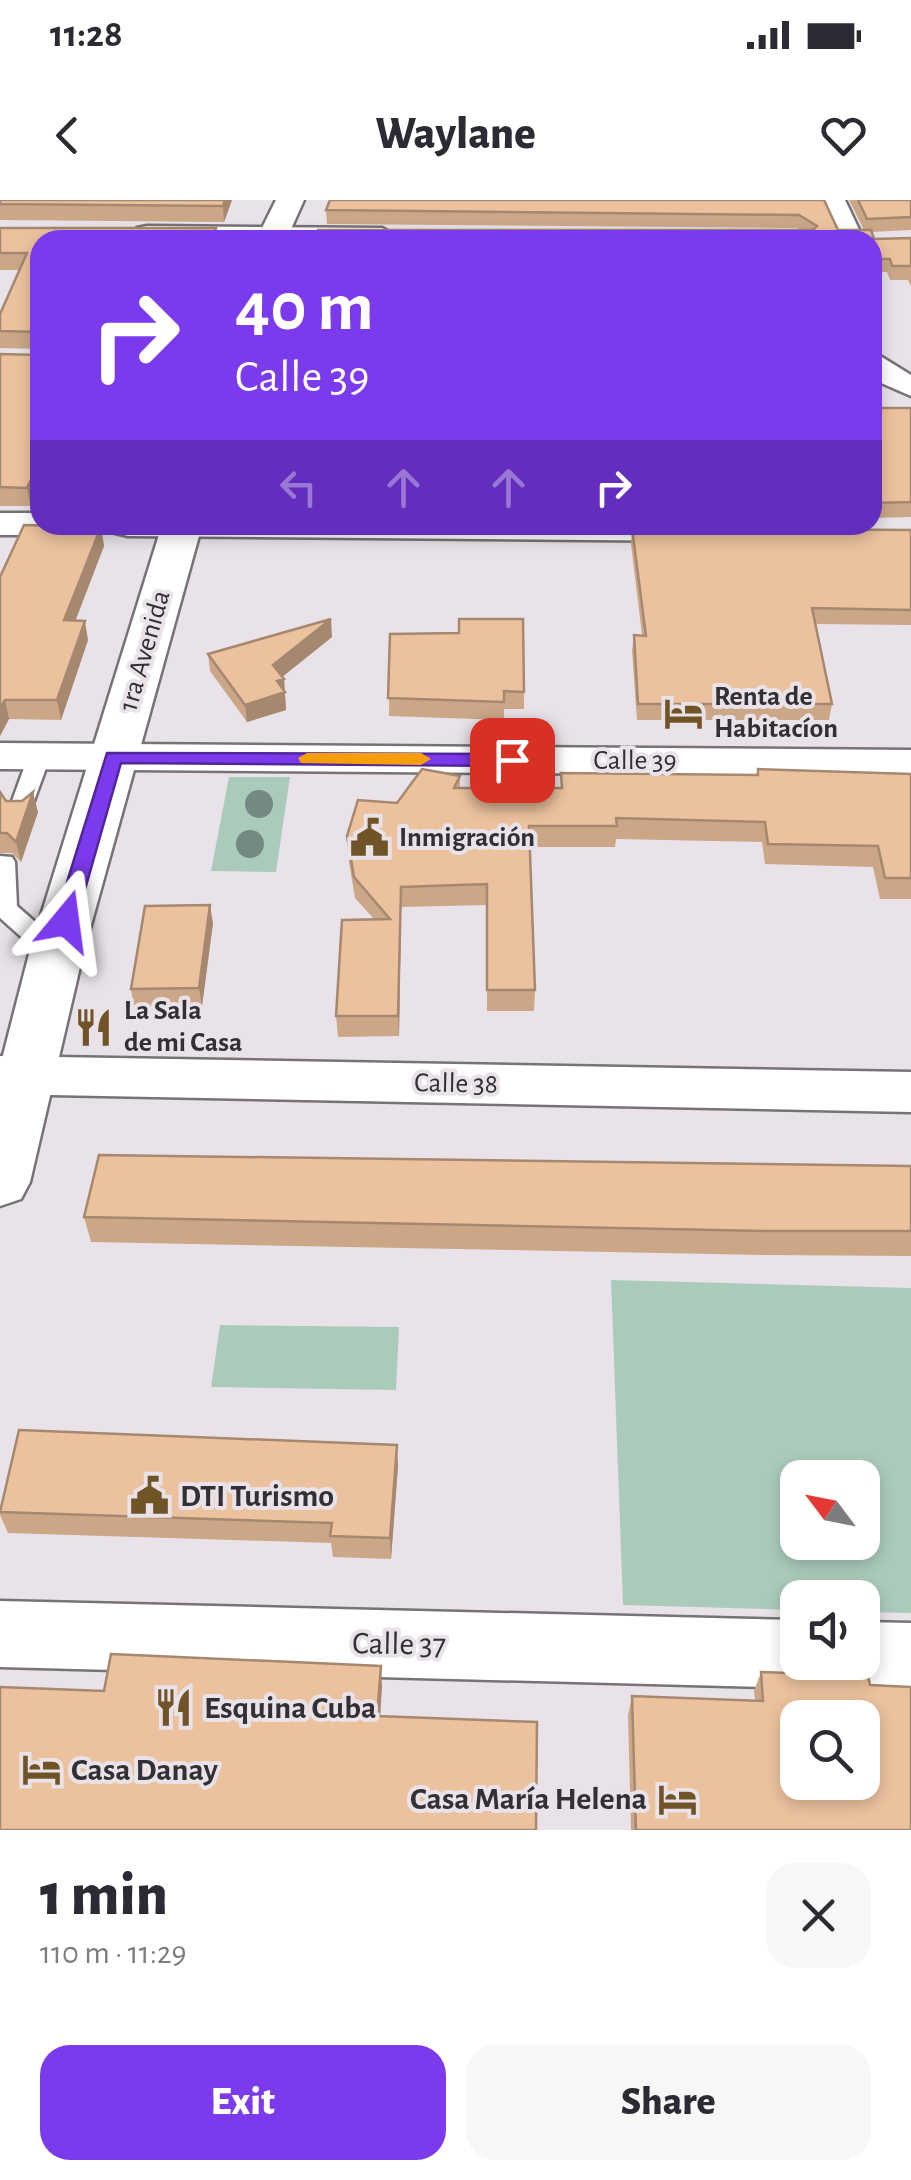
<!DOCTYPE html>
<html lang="en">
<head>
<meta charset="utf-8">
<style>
	body { margin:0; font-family:"Alegreya Sans",sans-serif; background:#f7f7f7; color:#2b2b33; height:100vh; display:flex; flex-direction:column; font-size:38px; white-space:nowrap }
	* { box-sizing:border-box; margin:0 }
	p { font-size:32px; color:#7c7c81 }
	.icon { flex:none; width:55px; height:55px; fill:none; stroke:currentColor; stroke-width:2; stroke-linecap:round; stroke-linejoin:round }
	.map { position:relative; height:1630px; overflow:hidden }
	.drawer { display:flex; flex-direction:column; background:#fff; flex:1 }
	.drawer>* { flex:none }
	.guide { position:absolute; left:30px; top:30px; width:852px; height:305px; border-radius:30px; box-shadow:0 5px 15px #0003; background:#7c3aed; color:#fff; overflow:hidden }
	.needle { width:65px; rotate:302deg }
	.controls { position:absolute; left:780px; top:1260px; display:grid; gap:20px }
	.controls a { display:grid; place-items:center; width:100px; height:100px; border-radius:20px; background:#fff; box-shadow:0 5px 15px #0003; font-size:50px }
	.pin { position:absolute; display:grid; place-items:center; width:85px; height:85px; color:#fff; margin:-42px; border-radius:20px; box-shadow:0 5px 15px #0006 }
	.me { position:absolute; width:110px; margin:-55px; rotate:16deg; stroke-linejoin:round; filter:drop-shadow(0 0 8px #0008) }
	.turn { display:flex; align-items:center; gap:35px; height:210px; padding:0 40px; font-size:45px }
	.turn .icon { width:130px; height:130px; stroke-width:2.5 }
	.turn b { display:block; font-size:70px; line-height:85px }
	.lanes { display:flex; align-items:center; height:95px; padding:0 40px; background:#0003; justify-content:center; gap:50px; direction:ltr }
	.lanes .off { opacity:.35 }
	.round { display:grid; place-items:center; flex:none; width:105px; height:105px; border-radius:30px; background:#f7f7f7 }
	.headline { display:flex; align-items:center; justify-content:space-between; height:170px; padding:0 40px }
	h1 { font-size:60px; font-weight:800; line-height:75px }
	.primary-button { display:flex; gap:20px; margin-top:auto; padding:20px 40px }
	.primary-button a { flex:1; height:115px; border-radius:30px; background:#7c3aed; color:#fff; font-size:40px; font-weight:800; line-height:115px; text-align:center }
	.primary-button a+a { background:#f7f7f7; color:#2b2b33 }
	.status { display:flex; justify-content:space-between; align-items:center; height:70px; padding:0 50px; background:#fff; direction:ltr }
	.status svg { height:28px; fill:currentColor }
	header { display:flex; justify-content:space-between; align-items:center; height:130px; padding:0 40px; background:#fff; font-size:45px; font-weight:800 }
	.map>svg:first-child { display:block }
	.green { fill:#abcbba; fill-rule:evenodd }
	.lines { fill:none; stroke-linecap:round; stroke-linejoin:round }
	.lane-casing { stroke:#777277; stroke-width:5 }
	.street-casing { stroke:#777277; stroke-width:5 }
	.primary-casing { stroke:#777277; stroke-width:5 }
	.lane { fill:#fff; fill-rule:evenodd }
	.street { fill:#fff; fill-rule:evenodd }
	.primary { fill:#fff; fill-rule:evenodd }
	.tree { fill:#738982 }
	.wall { fill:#cba788 }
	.shaded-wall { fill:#a5886f }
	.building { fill:#ecc29e; stroke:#a5886f; stroke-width:2.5; fill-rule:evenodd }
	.route { fill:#7c3aed; stroke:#51269a; stroke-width:2.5 }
	.slow { fill:#f59e0b }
	.labels { text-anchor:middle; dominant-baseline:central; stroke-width:8; stroke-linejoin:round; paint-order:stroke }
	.street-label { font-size:28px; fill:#323032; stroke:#e9e3e9 }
	.poi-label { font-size:28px; font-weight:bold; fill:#323032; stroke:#e9e3e9; text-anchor:start }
	.near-poi-label { font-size:32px; font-weight:bold; fill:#323032; stroke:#e9e3e9; text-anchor:start }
	.near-street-label { font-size:32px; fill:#323032; stroke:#e9e3e9 }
</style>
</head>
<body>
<div class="status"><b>11:28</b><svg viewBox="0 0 49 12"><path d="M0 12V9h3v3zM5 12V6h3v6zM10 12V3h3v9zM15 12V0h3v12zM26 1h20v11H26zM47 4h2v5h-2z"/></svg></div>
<header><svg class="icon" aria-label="back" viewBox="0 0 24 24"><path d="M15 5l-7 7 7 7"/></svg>Waylane<svg class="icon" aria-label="heart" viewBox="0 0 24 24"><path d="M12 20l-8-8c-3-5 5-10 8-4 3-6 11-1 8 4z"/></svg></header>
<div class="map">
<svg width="911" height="1630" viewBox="0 0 911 1630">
	<rect width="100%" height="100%" fill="#e9e3e9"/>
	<path class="green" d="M229 577H290L276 672 211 671Z
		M611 1080 911 1088V1413L863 1412 862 1398H798L797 1410 623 1405ZM798 1278H862V1342H798Z
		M220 1125 399 1127 396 1190 211 1187Z"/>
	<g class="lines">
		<defs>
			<path id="lane" d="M39 551 50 557 30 612 27 617H11L8 612 28 557Z
				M0 656 12 657 15 662 17 706 65 748 68 754 65 760H47L0 718Z"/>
			<path id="street" d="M819 0H845L864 40H836Z
				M147 26 382 28 396 36 393 40H137L134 34 137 28Z
				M872 151 911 175V196L872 179Z
				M0 313H40V325H57L40 335H0Z
				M110 325H715L719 330 714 338 701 341 128 336 115 333Z
				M0 543 911 550V576L0 569Z
				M0 856 911 872V912L0 894Z
				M0 1401 798 1420V1462H829L822 1478 798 1488 0 1467Z
				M862 1422 911 1423V1491L862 1490 838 1480 830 1462H862Z"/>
			<path id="primary" d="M276 0H304L286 40H256Z
				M162 325H202L83 754 30 982 21 999 0 1006V867L29 754Z"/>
		</defs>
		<use href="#lane" class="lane-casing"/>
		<use href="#street" class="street-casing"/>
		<use href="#primary" class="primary-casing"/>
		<use href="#lane" class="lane"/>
		<use href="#street" class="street"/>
		<use href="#primary" class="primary"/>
	</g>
	<g class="tree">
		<circle cx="259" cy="604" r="14"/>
		<circle cx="250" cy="644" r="14"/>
	</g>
	<path class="wall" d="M0 0H232L224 22 0 20Z
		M824 0 838 30H864L849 0H911V30L871 32 874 39 911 38V86L908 80H890L887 72H872V40L800 30 797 28 327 24 326 10Z
		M0 28H216L217 40H40V286L31 306H0V154L39 155V149L0 148V114L20 70H0Z
		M872 187 880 208H911V317L872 318Z
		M101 327 104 346 75 421 88 440 61 520 9 519 0 536V377Z
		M632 328 911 330V425L815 424 832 504 829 520H637L632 451 634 435H642L631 344Z
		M390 434 524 492V509H504V520L389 516Z
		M332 437 282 477 284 479 286 510 247 522 210 471 208 454Z
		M758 569 911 574V699H880L873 667 765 664 762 642 616 639 615 647H530L535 790 534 811H487V705L401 707 399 836 338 837 336 816 374 719 355 698 348 656 347 636 397 603 460 576V588H561V573L756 575Z
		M0 592 6 601 38 612 21 662 12 653H0Z
		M213 723 202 806 134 807 131 789Z
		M911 966V1056L762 1055 91 1042 84 1017Z
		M398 1266 391 1359 333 1357 331 1343 8 1333 0 1315V1308Z
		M761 1472 870 1485 911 1630H631L628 1515 632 1496 755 1501 754 1491Z"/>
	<path class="shaded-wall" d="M225 0H232L224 22 223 6Z
		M40 260V286L31 306 27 288Z
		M101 327 104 346 68 440 64 420Z
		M331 419 332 437 277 481 284 479 286 510 247 522 245 505 273 465Z
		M85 421 88 440 61 520 57 500Z
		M5 500 9 519 0 536V508Z
		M33 592 38 612 21 662 16 642Z
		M401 687V707L399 836 398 816Z
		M210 705 213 723 202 806 199 788Z
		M397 1245 398 1266 391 1359 390 1338Z
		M381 1466 382 1487 379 1536 377 1516Z"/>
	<path class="building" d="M0 0H225L223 6 0 4Z
		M330 0H824L838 30H871L874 39 911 38V66H892L890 59H872V40H315L318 30H813L817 26 799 15 326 10Z
		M858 0H911V17L867 19Z
		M0 28H216L211 40H40V260L27 288 0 287V154L39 155 40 132 0 131V114L27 53H0Z
		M872 187 880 208H911V302L872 303Z
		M24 325 101 327 64 420 85 421 57 500H5L0 508V377Z
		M632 328 911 330V410L812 408 832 504H638L634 435 646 436Z
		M331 419 273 465 284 479 277 481 285 492 245 505 208 454Z
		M459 419H523L524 492 504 491V502L388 498 390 434 459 433Z
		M422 569 460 576 454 588H562L561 573 758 575V569L911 574V678H885L878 646 768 644 765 622 616 618 617 626H529L535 790H487V684L401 687 398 816H336L342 720 390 719 354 677 347 636 358 600 397 603Z
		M0 592 6 601H22L33 592 16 642 7 633H0Z
		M210 705 199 788 131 789 145 706Z
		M99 955 911 966V1031H767L84 1017Z
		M19 1230 397 1245 390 1338 330 1336 332 1323 0 1312Z
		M111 1454 381 1466 377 1516 537 1522 536 1630H0V1487L104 1491Z
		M761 1472 868 1476 870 1485 911 1487V1630H636L632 1496 763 1501ZM798 1518H862V1582H798Z"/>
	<path class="route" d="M107 553 512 554 522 560 512 566 121 563 76 721 66 728 55 721Z"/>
	<path class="slow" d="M307 553H421L431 559 421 565 301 563 298 558Z"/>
	<defs>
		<symbol id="hotel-bare" viewBox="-9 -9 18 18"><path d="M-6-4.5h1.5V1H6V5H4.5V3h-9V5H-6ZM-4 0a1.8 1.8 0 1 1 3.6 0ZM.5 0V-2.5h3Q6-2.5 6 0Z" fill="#705427" stroke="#e9e3e9" stroke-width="2.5" paint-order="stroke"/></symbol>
		<symbol id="civic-bare" viewBox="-9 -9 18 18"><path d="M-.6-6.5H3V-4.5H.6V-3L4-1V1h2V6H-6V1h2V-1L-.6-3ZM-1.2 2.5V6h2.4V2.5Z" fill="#705427" stroke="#e9e3e9" stroke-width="2.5" paint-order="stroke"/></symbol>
		<symbol id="restaurant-bare" viewBox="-9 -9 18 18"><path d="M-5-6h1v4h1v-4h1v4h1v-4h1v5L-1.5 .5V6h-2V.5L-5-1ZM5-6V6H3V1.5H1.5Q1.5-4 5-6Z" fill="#705427" stroke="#e9e3e9" stroke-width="2.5" paint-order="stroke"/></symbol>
	</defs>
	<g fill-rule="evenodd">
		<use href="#hotel-bare" x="656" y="486" width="55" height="55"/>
		<use href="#civic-bare" x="342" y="610" width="55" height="55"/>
		<use href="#restaurant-bare" x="66" y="800" width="55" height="55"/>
		<use href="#civic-bare" x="122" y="1268" width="55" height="55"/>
		<use href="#restaurant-bare" x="146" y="1480" width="55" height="55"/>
		<use href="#hotel-bare" x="14" y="1542" width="55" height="55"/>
		<use href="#hotel-bare" x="650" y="1572" width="55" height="55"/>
	</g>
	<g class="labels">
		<g class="street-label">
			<text transform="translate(145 451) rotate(-74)">1ra Avenida</text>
			<text x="635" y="561">Calle 39</text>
			<text transform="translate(456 884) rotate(1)">Calle 38</text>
		</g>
		<g class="poi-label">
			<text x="714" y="497">Renta de<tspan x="714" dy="32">Habitacíon</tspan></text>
			<text x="399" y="638">Inmigración</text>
			<text x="124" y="811">La Sala<tspan x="124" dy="32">de mi Casa</tspan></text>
		</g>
		<g class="near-poi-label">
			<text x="180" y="1296">DTI Turismo</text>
			<text x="204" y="1508">Esquina Cuba</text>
			<text x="71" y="1570">Casa Danay</text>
			<text x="647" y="1599" text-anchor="end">Casa María Helena</text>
		</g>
		<g class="near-street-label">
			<text transform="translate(399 1444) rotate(1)">Calle 37</text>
		</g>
	</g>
</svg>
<div class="controls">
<a><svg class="needle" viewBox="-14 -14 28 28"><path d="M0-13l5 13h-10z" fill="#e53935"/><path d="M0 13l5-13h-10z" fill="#7c7c81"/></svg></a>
<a><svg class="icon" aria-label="sound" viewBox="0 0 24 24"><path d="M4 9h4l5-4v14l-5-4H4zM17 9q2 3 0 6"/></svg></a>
<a><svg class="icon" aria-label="search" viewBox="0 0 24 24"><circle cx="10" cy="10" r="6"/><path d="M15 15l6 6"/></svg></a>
</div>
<div class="pin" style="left:512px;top:560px;background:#d93025"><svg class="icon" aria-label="arrive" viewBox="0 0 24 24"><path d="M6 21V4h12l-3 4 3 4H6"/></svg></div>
<svg class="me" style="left:66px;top:721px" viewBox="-20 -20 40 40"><path d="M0-17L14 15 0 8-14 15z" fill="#7c3aed" stroke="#fff" stroke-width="4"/></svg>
<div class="guide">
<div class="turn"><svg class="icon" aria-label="right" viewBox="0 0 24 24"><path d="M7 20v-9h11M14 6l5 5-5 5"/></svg><div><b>40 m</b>Calle 39</div></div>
<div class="lanes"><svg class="icon off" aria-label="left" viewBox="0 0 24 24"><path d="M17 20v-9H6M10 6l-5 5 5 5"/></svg><svg class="icon off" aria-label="ahead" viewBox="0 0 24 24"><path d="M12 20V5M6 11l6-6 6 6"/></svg><svg class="icon off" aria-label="ahead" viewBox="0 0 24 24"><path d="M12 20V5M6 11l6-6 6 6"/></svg><svg class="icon" aria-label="right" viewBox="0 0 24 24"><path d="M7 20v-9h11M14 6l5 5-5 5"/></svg></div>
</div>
</div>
<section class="drawer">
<div class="headline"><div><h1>1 min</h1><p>110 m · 11:29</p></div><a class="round"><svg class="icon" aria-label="close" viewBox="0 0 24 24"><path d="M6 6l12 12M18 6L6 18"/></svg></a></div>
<div class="primary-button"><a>Exit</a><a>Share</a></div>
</section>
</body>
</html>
